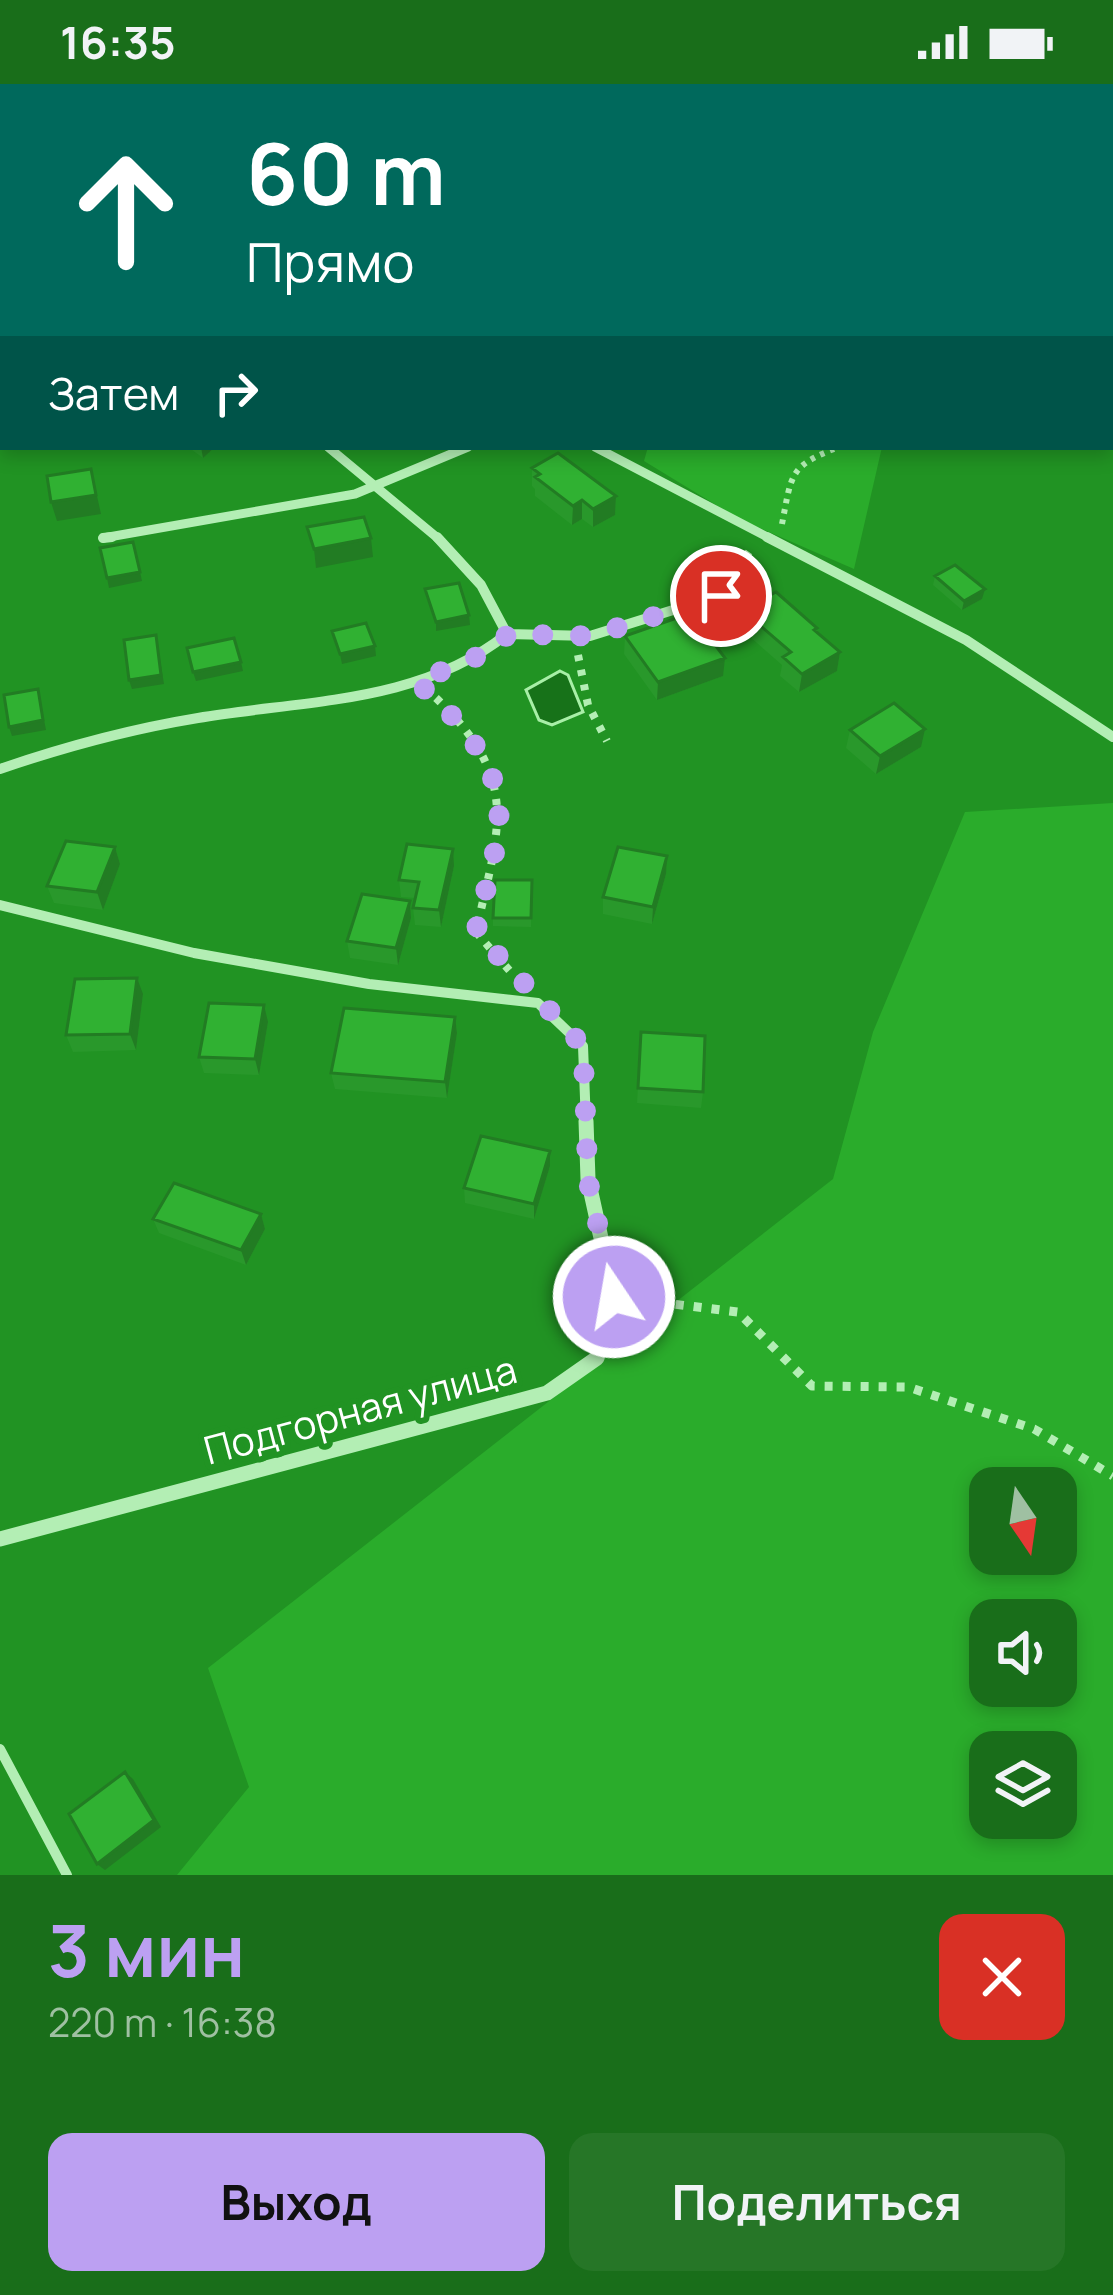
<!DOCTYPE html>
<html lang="ru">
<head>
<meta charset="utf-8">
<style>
	body { margin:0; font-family:Manrope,sans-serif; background:#267627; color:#f1f3f6; height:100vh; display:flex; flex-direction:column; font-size:45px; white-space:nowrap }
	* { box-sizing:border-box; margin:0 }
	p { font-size:39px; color:#9fc0a2 }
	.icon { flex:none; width:66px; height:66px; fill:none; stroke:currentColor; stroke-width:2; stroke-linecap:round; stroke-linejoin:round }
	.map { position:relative; height:1791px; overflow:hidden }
	.details { display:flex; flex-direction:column; background:#196e1a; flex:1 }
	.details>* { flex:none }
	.banner { position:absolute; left:0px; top:0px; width:1113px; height:366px; box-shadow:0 6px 18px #0003; background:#00695c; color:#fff; overflow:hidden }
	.needle { width:78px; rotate:167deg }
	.fabs { position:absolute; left:969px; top:1383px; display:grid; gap:24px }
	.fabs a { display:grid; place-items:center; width:108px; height:108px; border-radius:24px; background:#196e1a; box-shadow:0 6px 18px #0003; font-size:60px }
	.pin { position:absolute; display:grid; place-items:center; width:102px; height:102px; color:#fff; margin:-51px; border:6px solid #fff; border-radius:50%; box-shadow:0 3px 12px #0007 }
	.me { position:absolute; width:132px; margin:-66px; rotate:348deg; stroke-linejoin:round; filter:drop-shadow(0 0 9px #0008) }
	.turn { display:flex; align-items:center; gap:42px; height:252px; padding:0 48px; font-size:54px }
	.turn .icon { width:156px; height:156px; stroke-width:2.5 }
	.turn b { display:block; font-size:84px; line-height:102px }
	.then { display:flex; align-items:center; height:114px; padding:0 48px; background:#0003; gap:24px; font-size:45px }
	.round { display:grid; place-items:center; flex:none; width:126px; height:126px; border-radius:24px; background:#267627 }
	.overview { display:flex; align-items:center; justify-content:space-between; height:204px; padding:0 48px }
	h1 { font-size:72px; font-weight:700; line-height:90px; color:#bca0f2 }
	.cta { display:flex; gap:24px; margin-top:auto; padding:24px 48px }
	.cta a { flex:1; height:138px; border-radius:24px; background:#bca0f2; color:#111; font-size:48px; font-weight:700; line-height:138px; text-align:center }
	.cta a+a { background:#267627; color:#f1f3f6 }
	.status { display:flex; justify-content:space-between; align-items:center; height:84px; padding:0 60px; background:#196e1a; direction:ltr }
	.status svg { height:33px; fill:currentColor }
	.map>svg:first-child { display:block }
	.green { fill:#2aac2b; fill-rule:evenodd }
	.water { fill:#177219; stroke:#a8efa7; stroke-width:3 }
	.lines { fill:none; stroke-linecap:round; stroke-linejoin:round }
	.stream { stroke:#a8efa7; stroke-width:9 }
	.path-far2 { stroke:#b3eeb4; stroke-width:6; stroke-dasharray:4.5 6; stroke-linecap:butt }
	.path-far1 { stroke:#b3eeb4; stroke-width:8; stroke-dasharray:6 9; stroke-linecap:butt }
	.path { stroke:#b3eeb4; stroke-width:9; stroke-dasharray:8 10; stroke-linecap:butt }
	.service { stroke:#b3eeb4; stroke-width:10 }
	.minor-far2 { stroke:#b3eeb4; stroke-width:9 }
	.minor-far1 { stroke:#b3eeb4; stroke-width:10 }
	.minor { stroke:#b3eeb4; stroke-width:15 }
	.wall { fill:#29982b }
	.shaded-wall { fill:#227c23 }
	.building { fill:#30b132; stroke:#227c23; stroke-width:3 }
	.route { stroke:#bca0f2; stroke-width:21; stroke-dasharray:0 37.8 }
	.labels { text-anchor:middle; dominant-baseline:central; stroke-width:12; stroke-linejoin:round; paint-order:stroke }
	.street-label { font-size:39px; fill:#fff; stroke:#219323 }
</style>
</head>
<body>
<div class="status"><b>16:35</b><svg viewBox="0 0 49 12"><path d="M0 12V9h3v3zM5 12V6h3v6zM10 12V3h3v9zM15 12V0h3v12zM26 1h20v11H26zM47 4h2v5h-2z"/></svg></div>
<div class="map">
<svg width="1113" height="1791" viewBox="0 0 1113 1791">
	<rect width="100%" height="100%" fill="#219323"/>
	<path class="green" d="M648 363H882L854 485 739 435 644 377Z
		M1113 719V1791H177L249 1703 208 1584 833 1095 873 948 965 728ZM990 1404H1056V1470H990ZM990 1536H1056V1602H990ZM990 1668H1056V1734H990Z"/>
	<path class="water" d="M560 587 568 591 583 628 552 641 539 636 526 606Z"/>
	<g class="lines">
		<path class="stream" d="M615 0 619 3"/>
		<path class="path-far2" d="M782 440C792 389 789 382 839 363"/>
		<path class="path-far1" d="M730 494 749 468
			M578 571 588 621 607 657
			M436 614C523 697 498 746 476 848L515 893"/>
		<path class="path" d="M640 1216 738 1228 812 1302 908 1303 1034 1345 1113 1392"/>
		<path class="service" d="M0 1665 67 1791"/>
		<path class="minor-far2" d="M1106 0 1113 3
			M1110 91 1113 86
			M328 363 440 456
			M595 363 773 456
			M103 454 355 410 468 363"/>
		<path class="minor-far1" d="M437 453 481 501 507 550
			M767 453 966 556 1113 653
			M103 454 112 453
			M0 685C64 663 131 645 198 634 303 616 420 620 507 550L590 552 721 511
			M0 821 194 869 369 900 538 919 583 962 586 1040"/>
		<path class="minor" d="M0 1455 547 1309 597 1274 614 1213 588 1095 586 1037"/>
	</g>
	<path class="wall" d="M1113 95V132L1110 131V97Z
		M1110 275 1113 277V332L1110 331Z
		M188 363H215L203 374Z
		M532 384 616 412 615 431 593 443 582 435 572 441 535 412V405L532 402Z
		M935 492 982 515 962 526 933 501Z
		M742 526 817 548 840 568 837 587 799 608 780 592 782 581 740 544Z
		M625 552 723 592 657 616 624 570Z
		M850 646 921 663 876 690 846 664Z
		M115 763 120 780 103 826 54 819 47 802Z
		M454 782 441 843 415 841 413 824 415 814 401 813 399 796Z
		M666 790 652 840 603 830V813Z
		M532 796 531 843 493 842V834Z
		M410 817 411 834 398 881 350 874 347 857Z
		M143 910 136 966 73 968 66 951Z
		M455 933 457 949 447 1014 335 1005 331 989Z
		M268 938 259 991 204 989 199 973Z
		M641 948 703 1008 701 1024 637 1019Z
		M550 1067V1082L534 1135 465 1119 464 1104Z
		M261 1130 265 1145 246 1181 159 1149 153 1135Z"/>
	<path class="shaded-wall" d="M201 363H215L203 374Z
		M91 385 101 430 57 437 51 418Z
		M616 412 615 431 593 443V425Z
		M582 416V435L572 441 573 422Z
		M371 454 373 473 316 484 314 465Z
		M140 488 142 497 109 504 107 494Z
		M985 505 982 515 962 526 964 517Z
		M469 531 470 541 436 547V538Z
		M156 551 164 600 132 605 129 596Z
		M375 562 376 572 342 580 340 570Z
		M840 568 837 587 799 608 802 590Z
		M725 574 723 592 657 616 658 598Z
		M241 578 243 587 196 597 193 588Z
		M38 605 46 646 12 652 9 643Z
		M925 645 921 663 876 690 880 672Z
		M115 763 120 780 103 826 97 808Z
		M453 765 454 782 441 843 439 826Z
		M667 772 666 790 652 840 653 823Z
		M410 817 411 834 398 881 396 864Z
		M137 894 143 910 136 966 130 950Z
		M264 921 268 938 259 991 255 975Z
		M455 933 457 949 447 1014 445 998Z
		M550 1067V1082L534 1135V1120Z
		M261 1130 265 1145 246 1181 241 1166Z
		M125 1688 133 1695 161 1743 105 1786 97 1780Z"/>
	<path class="building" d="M1110 138 1113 140V163L1110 164Z
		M3 161V195L0 193V162Z
		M1110 275 1113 277V310L1110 309Z
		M558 369 616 412 593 425 582 416 573 422 535 393 540 390 532 384Z
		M91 385 96 411 51 418 47 392Z
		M364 433 371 454 314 465 307 443Z
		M133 458 140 488 107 494 100 464Z
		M955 481 985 505 964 517 935 492Z
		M459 499 469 531 436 538 425 505Z
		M776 508 817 544 814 546 840 568 802 590 783 573 791 568 742 526Z
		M691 529 725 574 658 598 625 552Z
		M366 539 375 562 340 570 332 547Z
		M156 551 161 591 129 596 124 556Z
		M234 554 241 578 193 588 187 564Z
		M38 605 43 636 9 643 4 611Z
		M894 619 925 645 880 672 850 646Z
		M66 757 115 763 97 808 47 802Z
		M407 760 453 765 439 826 413 824 419 798 399 796Z
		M618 763 667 772 653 823 603 813Z
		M495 796H532L531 834H493Z
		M362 810 410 817 396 864 347 857Z
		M137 894 130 950 66 951 75 895Z
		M209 919 264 921 255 975 199 973Z
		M344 924 455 933 445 998 331 989Z
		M641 948 705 952 703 1008 638 1004Z
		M481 1052 550 1067 534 1120 464 1104Z
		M174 1099 261 1130 241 1166 153 1135Z
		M125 1688 154 1736 97 1780 69 1730Z"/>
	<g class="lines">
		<path class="route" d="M614 1213 588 1096 583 962 476 848C483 811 499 767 499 728 499 678 452 627 416 598L493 566 508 550 590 552 721 512"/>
	</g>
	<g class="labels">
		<g class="street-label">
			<text transform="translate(360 1325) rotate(-15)">Подгорная улица</text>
		</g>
	</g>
</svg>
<div class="fabs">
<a><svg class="needle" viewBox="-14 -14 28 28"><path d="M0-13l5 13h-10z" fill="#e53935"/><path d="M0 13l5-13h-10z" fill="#9fc0a2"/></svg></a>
<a><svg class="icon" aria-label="sound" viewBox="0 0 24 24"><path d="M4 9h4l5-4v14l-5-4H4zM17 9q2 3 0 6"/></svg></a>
<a><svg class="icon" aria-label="layers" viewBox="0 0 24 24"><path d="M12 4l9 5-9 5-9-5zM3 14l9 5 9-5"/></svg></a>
</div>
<div class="pin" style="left:721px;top:512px;background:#d93025"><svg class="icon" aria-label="arrive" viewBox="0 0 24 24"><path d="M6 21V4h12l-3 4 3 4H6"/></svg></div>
<svg class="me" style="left:614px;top:1213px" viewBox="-20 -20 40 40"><circle r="17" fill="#bca0f2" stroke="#fff" stroke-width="3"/><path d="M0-11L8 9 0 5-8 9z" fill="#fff"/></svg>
<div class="banner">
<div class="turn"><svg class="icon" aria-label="ahead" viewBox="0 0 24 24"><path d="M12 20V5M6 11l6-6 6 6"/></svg><div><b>60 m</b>Прямо</div></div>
<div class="then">Затем<svg class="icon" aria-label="right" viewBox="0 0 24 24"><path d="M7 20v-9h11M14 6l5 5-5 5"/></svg></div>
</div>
</div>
<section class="details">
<div class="overview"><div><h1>3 мин</h1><p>220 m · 16:38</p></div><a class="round" style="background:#d93025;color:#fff"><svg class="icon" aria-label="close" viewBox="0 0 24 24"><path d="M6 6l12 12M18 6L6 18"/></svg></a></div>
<div class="cta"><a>Выход</a><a>Поделиться</a></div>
</section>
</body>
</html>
